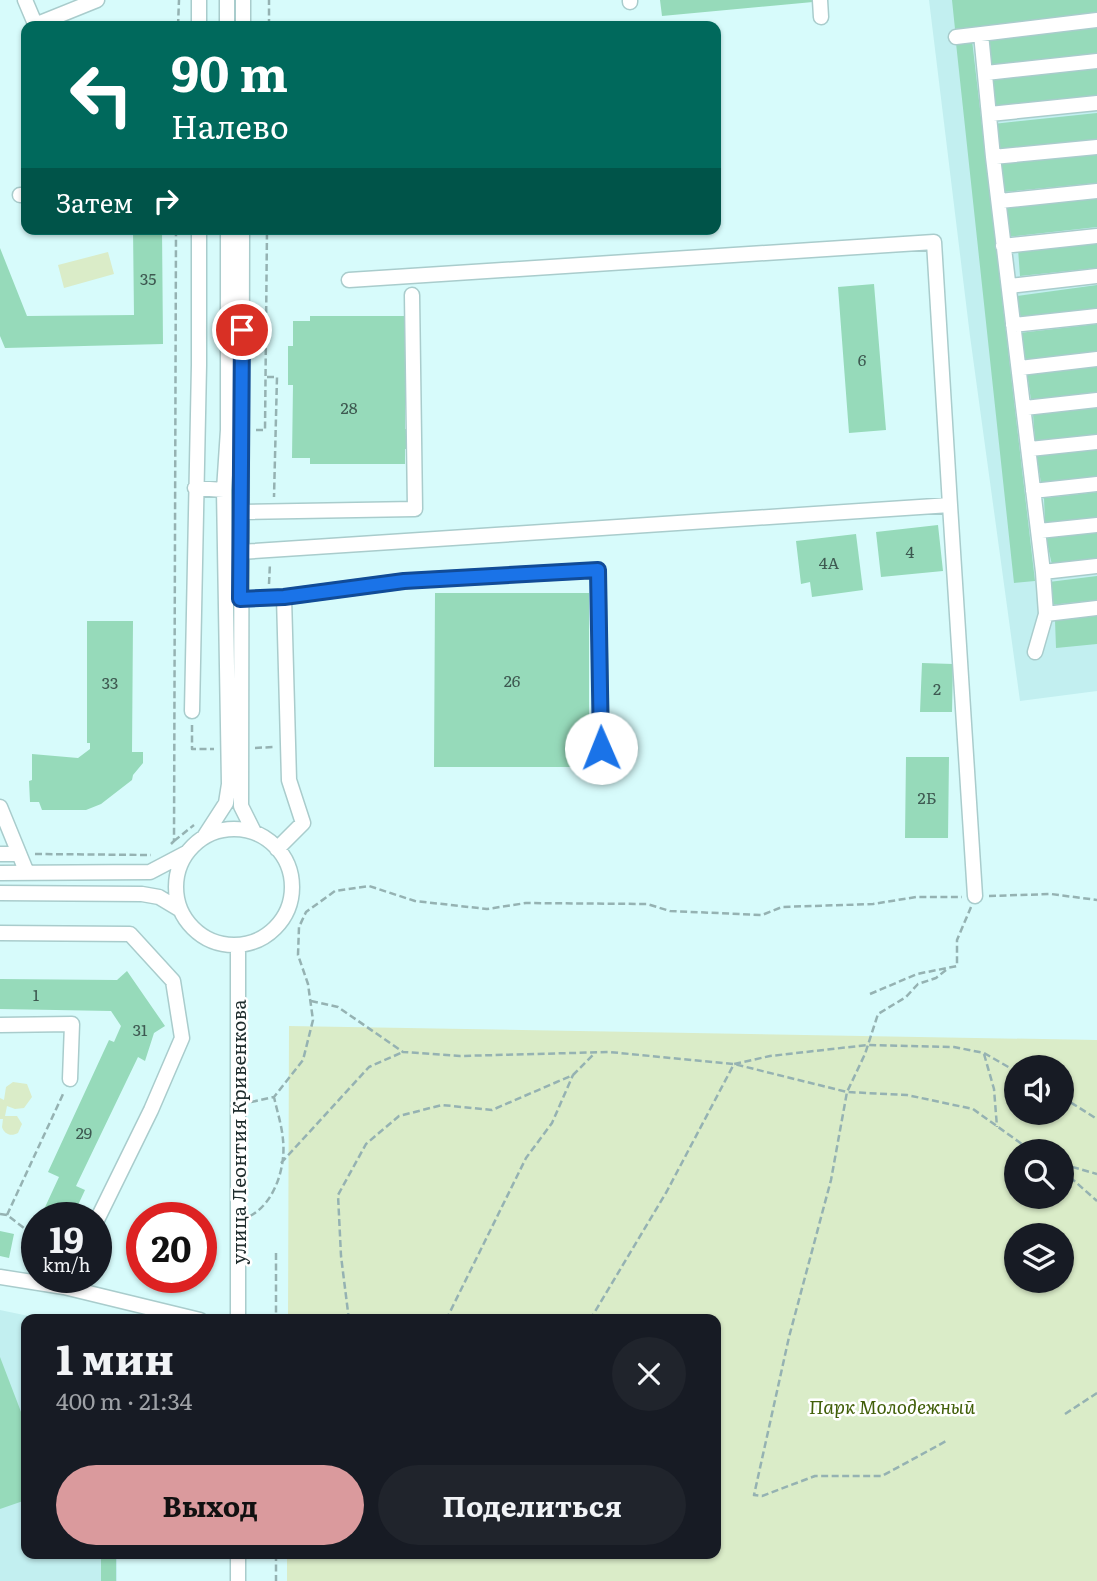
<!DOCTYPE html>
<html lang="ru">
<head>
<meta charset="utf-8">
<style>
	body { margin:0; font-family:Literata,serif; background:#20242c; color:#f1f3f6; height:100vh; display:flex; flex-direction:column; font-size:26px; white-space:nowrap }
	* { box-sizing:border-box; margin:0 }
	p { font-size:23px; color:#9ea1a6 }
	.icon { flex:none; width:38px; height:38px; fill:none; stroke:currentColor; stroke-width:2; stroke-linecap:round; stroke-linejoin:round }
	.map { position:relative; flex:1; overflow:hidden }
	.side { position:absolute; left:21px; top:1314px; width:700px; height:245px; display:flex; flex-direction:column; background:#171b24; border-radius:14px; box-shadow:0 2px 5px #0004 }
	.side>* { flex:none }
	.top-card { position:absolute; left:21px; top:21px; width:700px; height:214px; border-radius:14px; box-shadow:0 2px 5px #0004; background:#00695c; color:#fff; overflow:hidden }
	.buttons { position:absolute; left:1004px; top:1055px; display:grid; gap:14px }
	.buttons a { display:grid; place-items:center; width:70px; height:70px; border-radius:50%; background:#171b24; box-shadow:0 2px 5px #0004; font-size:35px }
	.speed { position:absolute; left:21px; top:1202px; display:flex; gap:14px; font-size:35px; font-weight:700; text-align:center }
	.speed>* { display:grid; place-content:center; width:91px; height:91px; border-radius:50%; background:#171b24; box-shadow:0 2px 5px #0004; line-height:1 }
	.speed small { font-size:18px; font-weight:400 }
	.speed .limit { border:10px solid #d22; background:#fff; color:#111 }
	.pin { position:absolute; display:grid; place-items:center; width:60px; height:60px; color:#fff; margin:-30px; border:4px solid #fff; border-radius:50%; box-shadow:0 2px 7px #0007 }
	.me { position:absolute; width:77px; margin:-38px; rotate:359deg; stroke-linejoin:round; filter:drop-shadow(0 0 5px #0008) }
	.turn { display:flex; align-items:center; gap:24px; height:147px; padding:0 35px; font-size:32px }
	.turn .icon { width:91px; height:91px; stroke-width:2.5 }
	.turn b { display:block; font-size:49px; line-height:60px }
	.then { display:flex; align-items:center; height:66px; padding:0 35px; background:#0003; gap:14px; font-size:26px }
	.round { display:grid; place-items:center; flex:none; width:74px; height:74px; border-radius:37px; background:#20242c }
	.headline { display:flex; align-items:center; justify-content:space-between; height:119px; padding:0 35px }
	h1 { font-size:42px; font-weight:700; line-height:52px }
	.action { display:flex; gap:14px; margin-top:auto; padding:14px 35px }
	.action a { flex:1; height:80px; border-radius:42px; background:#da9a9d; color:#111; font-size:28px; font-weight:700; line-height:80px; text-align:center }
	.action a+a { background:#20242c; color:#f1f3f6 }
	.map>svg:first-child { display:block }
	.built { fill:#c2eff0 }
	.green { fill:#daecc8; fill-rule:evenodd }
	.building { fill:#96daba }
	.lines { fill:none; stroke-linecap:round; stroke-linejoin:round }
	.minor-casing { stroke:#a9cccc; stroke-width:17 }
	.path { stroke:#95b2b2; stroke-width:2.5; stroke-dasharray:7 3.5; stroke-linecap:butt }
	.minor { stroke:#fff; stroke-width:14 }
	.route-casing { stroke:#114b97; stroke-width:18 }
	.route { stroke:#1a73e8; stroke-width:12 }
	.labels { text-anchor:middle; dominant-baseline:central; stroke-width:5; stroke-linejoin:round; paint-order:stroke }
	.number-label { font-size:16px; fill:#3e5951 }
	.street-label { font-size:19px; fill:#202e2e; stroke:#fff }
	.park-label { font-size:19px; font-style:italic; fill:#415f09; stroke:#fff }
</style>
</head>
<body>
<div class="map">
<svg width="1097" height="1581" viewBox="0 0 1097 1581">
	<rect width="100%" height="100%" fill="#d7fbfb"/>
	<path class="built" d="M929 0H1097V691L1020 701 970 336Z
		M0 1310 43 1319 26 1320V1554H117V1581H0Z"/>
	<path class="green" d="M108 252 114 274 64 288 58 265Z
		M289 1026 1097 1040V1581H287V1554H716V1320L288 1319ZM1017 1068H1062V1113H1017ZM1017 1152H1062V1197H1017ZM1017 1236H1062V1281H1017Z
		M13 1082 27 1084 32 1097 24 1108 15 1109 7 1106 5 1116H17L22 1124 18 1133C11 1137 4 1134 2 1127L3 1119H0V1098L4 1100 6 1087Z"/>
	<path class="building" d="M660 0H812L813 2 662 16Z
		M952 0H1097V13L955 29Z
		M152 22V26H85V24Z
		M1097 26V54L990 65 987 38Z
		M972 40 1035 581 1014 583 956 43Z
		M1097 68V99L994 110 992 79Z
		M1097 113V143L996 152 993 124Z
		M1097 149V183L1004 192 999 159Z
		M1097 197V227L1007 237 1001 207Z
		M133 229H162L163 344 5 348 0 336V248L27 316 134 315Z
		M1097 240V268L1020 276 1018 249Z
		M874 284 886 430 849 433 838 287Z
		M1097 285V312L1021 321 1017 296Z
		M310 316H405V429H412V449H405V464H310V458H292L293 385H288V346H293V321H310Z
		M1097 324V352L1025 361 1019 333Z
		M1097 365V392L1031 400 1027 373Z
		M1097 407V435L1035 442 1033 414Z
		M1097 447V477L1041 483 1036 453Z
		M1097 492V518L1045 524 1044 498Z
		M938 525 943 571 881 577 876 532Z
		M1097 532V560L1052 565 1046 538Z
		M856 534 863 590 812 597 810 582 801 584 796 541Z
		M1097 576V600L1051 605 1049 582Z
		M435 593H589V767H434Z
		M1097 615V644L1056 648 1055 620Z
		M87 621H133L132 752H143V763L133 775 132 780 101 804 86 810H42L39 802H30L29 781 32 780V754L78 758 90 749V743H87Z
		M922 663 953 664 952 712H920Z
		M906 757H949L948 838H905Z
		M127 971 165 1026 154 1033 145 1061 138 1057 76 1186 85 1190 72 1218H40L59 1177 48 1172 109 1040 114 1042 121 1026 111 1011 0 1009V979L117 980Z
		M0 1231 14 1234 9 1258 0 1256Z
		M0 1357 26 1425V1500L0 1509Z
		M101 1556H116V1581H101Z"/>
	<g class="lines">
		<defs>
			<path id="minor" d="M25 0 36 26
				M199 0V26
				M227 0V26
				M243 0V26
				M630 0V2
				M820 0 821 17
				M35 25 97 0
				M981 34 993 157 1043 572 1046 614 1035 652
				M956 37 1097 20
				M986 73 1097 61
				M990 114 1097 103
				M993 157 1097 147
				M20 195H26
				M1000 201 1097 191
				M242 229 241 806 254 832
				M1003 246 1097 236
				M349 280 934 242 950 505
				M1010 286 1097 276
				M1013 325 1097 316
				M1020 368 1097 359
				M1025 408 1097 400
				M1030 449 1097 442
				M195 488 224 490
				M1033 491 1097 484
				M240 512 415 509 412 295
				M1039 531 1097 525
				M240 552 950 505 975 896
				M1043 572 1097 566
				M284 597 404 581 598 570 602 773
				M240 599 284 597 289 780 303 823 277 849
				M1046 614 1097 608
				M192 711 199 365V229
				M0 807 27 873
				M176 887a58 58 0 1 1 116 0a58 58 0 1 1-116 0Z
				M204 837 226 803 229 784 224 490 228 430V229
				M0 854H19
				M0 873 150 872 188 852
				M0 893 142 894 159 897 179 909
				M0 933 130 934 173 981 182 1038 151 1110 96 1222
				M238 945V1320
				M0 1025 72 1024 70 1079
				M0 1277 64 1287 200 1320
				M238 1581V1554"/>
		</defs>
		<use href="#minor" class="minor-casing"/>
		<path class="path" d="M178 26 179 0
			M269 26V0
			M267 377H277L274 497
			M256 430H265L267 229
			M269 584 270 563
			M192 725V749H214
			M255 748 273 747
			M174 841 194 825
			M171 844 174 841 176 229
			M35 854 151 855
			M989 896 1051 894 1097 900
			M946 970 936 978 918 984 906 997 878 1014 865 1054 847 1092 831 1180 789 1337 754 1495 762 1496 815 1476H882L948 1440
			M870 994 917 974 957 966V940L971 907
			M311 1001 338 1007 403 1052 460 1056 609 1052 734 1064 847 1092 907 1095 973 1109 1033 1152
			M984 1054 994 1089 997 1127
			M1062 1097 1097 1119
			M251 1102 274 1097 303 1060 313 1020 308 984 298 955 299 927 306 912 335 891 369 886 415 901 487 909 526 903 647 904 670 911 762 915 782 907 873 904 916 897H962
			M281 1163 369 1067 403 1052
			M1062 1164 1097 1174
			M1062 1170 1097 1201
			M0 1214 7 1215 37 1238
			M7 1215 64 1092
			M250 1216C275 1203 286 1166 283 1140 282 1126 277 1111 274 1097
			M276 1253V1320
			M349 1320 341 1256 338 1195 366 1144 399 1116 442 1105 492 1110 573 1075 596 1052
			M446 1320 526 1158 552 1123 573 1075
			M590 1320 667 1191 734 1064 770 1056 868 1045 954 1047 984 1053 1017 1072
			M1065 1414 1097 1393
			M276 1554V1581"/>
		<use href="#minor" class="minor"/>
	</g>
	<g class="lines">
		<defs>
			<path id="route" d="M242 330 240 599 284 597 404 581 598 570 601 748"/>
		</defs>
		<use href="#route" class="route-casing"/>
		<use href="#route" class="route"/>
	</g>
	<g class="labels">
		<g class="number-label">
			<text x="148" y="278">35</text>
			<text x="862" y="359">6</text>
			<text x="349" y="407">28</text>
			<text x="910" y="551">4</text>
			<text x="829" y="562">4А</text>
			<text x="512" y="680">26</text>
			<text x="110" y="682">33</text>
			<text x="937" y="688">2</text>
			<text x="927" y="797">2Б</text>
			<text x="36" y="994">1</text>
			<text x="140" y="1029">31</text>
			<text x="84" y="1132">29</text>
		</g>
		<g class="street-label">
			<text transform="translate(238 1132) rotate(-90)">улица Леонтия Кривенкова</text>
		</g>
		<g class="park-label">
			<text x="892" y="1406">Парк Молодежный</text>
		</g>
	</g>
</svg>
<div class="buttons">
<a><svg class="icon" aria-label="sound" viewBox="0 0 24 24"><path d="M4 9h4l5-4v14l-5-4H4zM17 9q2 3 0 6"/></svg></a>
<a><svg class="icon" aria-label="search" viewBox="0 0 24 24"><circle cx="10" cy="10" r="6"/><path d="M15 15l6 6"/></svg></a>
<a><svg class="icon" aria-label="layers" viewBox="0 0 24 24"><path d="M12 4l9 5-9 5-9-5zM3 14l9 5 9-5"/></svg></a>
</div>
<div class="speed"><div>19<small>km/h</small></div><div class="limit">20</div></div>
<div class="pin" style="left:242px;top:330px;background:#d93025"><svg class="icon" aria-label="arrive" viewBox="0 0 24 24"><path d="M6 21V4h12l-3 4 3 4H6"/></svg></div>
<svg class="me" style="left:601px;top:748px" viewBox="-20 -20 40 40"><circle r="19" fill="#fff"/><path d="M0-13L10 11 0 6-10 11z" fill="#1a73e8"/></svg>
<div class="top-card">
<div class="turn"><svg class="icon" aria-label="left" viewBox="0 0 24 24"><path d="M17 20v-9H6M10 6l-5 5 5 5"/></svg><div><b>90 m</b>Налево</div></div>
<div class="then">Затем<svg class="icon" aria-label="right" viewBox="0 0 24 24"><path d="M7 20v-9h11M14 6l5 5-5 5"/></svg></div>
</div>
<section class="side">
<div class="headline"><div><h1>1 мин</h1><p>400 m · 21:34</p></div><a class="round"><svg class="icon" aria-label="close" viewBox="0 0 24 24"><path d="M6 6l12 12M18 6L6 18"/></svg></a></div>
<div class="action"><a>Выход</a><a>Поделиться</a></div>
</section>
</div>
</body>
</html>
